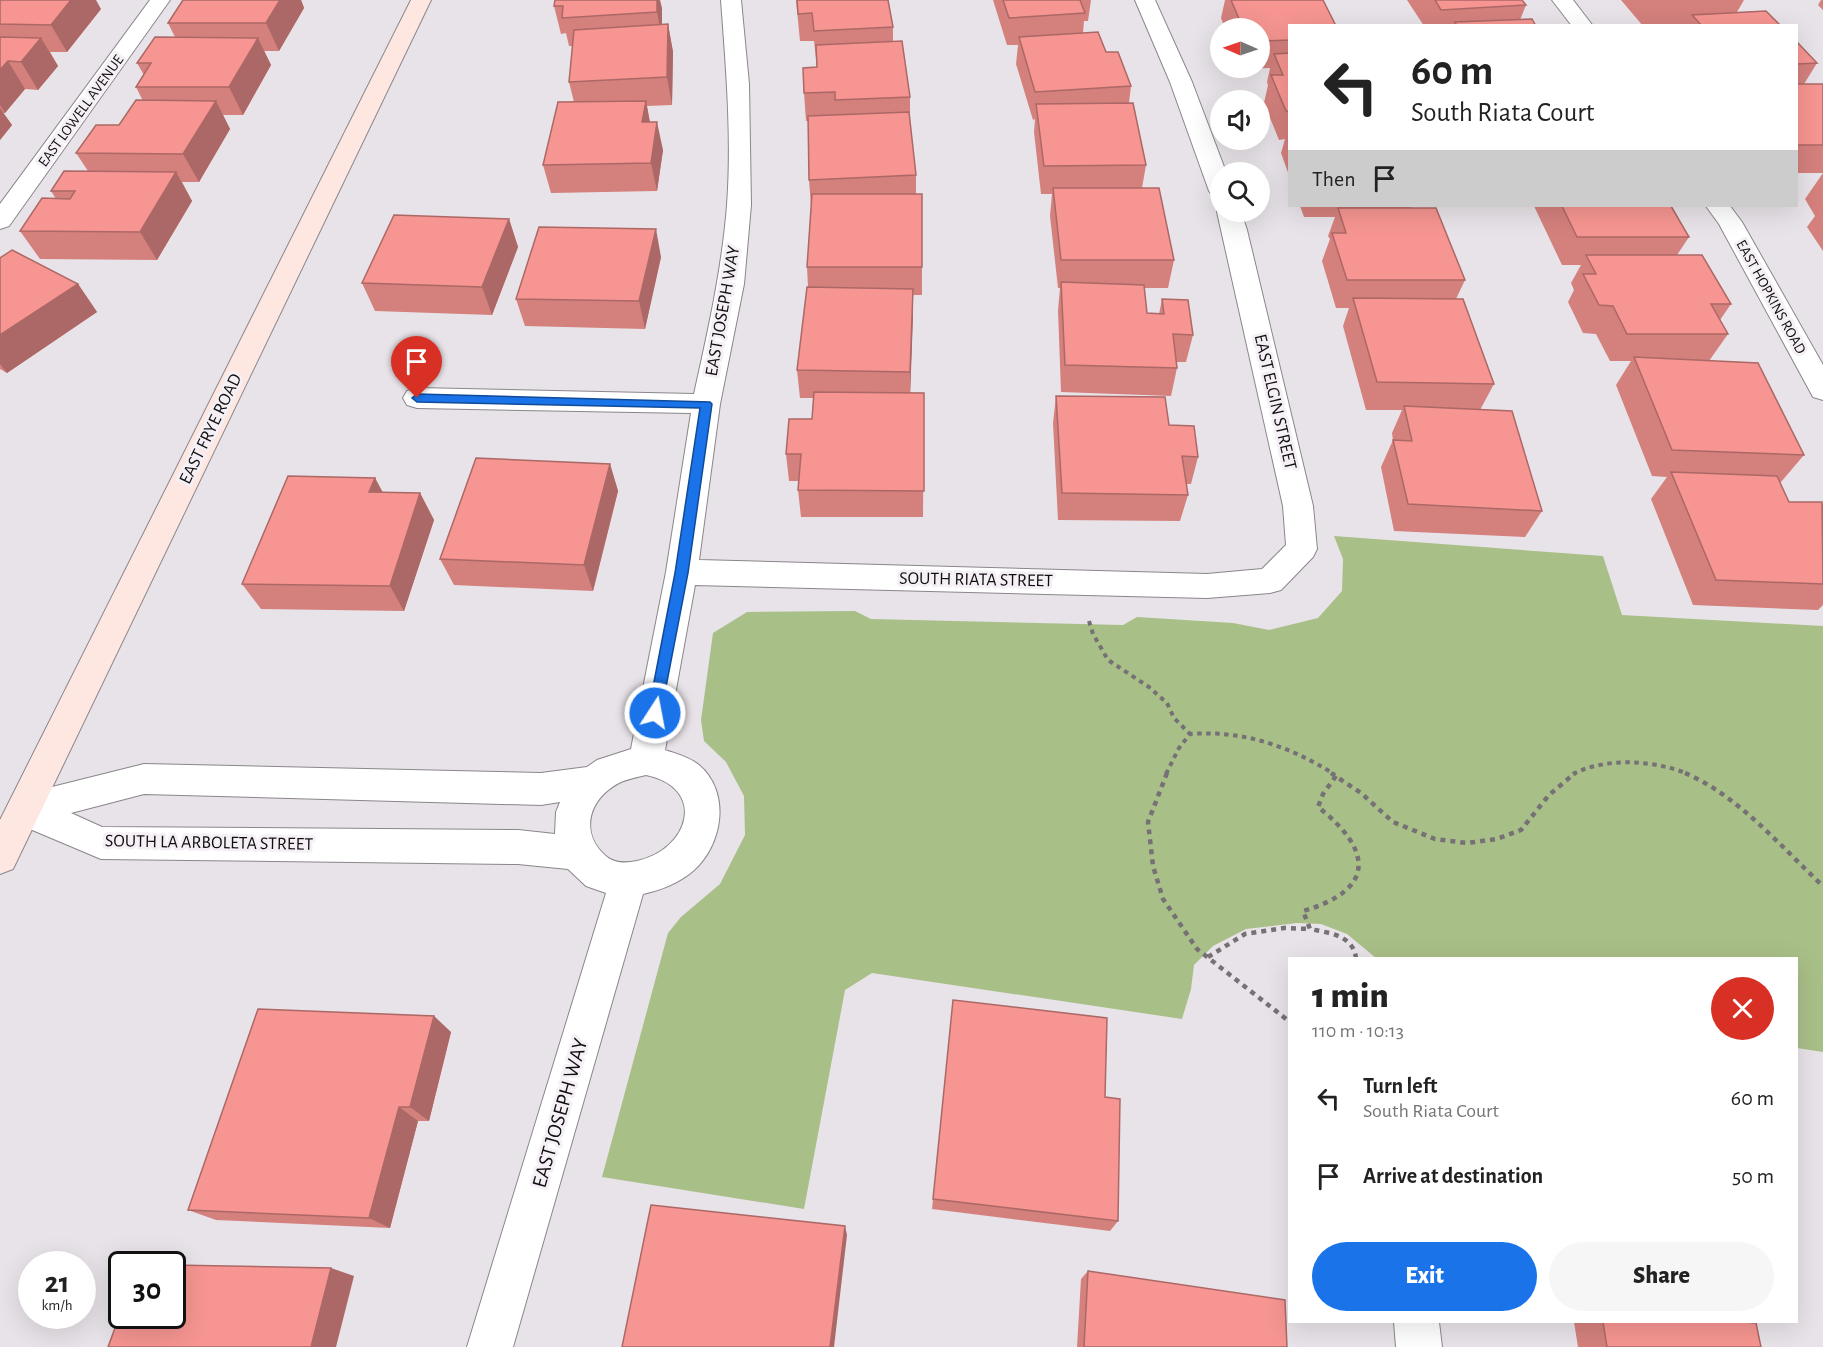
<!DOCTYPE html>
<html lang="en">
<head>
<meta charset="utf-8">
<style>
	body { margin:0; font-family:"Alegreya Sans",sans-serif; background:#f6f6f6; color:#222; height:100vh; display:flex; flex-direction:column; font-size:22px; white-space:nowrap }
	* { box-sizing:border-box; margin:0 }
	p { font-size:20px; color:#767676 }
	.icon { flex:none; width:33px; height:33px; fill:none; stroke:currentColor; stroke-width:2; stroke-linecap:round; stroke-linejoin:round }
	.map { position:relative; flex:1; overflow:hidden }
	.drawer { position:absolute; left:1288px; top:957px; width:510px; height:366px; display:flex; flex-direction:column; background:#fff; border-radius:0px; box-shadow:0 6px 24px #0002 }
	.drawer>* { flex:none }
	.top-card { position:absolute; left:1288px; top:24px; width:510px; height:183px; border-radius:0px; box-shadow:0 6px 24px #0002; background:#fff; color:#222; overflow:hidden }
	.needle { width:39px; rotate:272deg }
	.buttons { position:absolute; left:1210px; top:18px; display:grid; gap:12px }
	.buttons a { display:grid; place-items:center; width:60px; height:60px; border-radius:50%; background:#fff; box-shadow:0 6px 24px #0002; font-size:30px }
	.speed { position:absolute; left:18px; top:1251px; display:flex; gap:12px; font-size:30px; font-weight:700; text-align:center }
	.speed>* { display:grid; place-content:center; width:78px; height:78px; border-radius:50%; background:#fff; box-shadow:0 6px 24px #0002; line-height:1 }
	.speed small { font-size:15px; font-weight:400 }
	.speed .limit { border:3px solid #111; border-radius:9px; background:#fff; color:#111 }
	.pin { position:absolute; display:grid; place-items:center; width:51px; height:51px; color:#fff; margin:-62px -26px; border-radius:50% 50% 50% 0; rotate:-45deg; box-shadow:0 0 6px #0007 }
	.pin .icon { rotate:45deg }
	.me { position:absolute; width:66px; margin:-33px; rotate:11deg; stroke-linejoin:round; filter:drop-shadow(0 0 4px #0008) }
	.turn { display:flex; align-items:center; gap:21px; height:126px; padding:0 24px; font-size:27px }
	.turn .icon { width:78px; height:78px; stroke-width:2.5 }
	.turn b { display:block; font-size:42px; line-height:51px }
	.then { display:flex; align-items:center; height:57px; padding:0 24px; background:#0003; gap:12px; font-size:22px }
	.round { display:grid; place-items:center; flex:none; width:63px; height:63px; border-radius:32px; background:#f6f6f6 }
	.headline { display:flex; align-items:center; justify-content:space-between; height:102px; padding:0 24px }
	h1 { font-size:36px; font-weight:800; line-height:45px }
	.primary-button { display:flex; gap:12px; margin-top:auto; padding:12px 24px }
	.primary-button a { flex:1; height:69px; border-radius:36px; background:#1a73e8; color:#fff; font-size:24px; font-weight:800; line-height:69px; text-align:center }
	.primary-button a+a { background:#f6f6f6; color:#222 }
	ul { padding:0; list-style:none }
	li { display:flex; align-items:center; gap:18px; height:78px; padding:0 24px }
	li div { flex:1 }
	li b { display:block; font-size:22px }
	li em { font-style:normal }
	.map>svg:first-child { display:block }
	.green { fill:#a9bf88 }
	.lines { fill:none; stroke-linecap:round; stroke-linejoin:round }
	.street-casing { stroke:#8a868b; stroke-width:2 }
	.secondary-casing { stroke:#8a868b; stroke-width:2 }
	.path-far1 { stroke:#757175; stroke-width:4; stroke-dasharray:4.5 4.5; stroke-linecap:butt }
	.path { stroke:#757175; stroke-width:4.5; stroke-dasharray:5 5; stroke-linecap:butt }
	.street { fill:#fff; fill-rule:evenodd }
	.secondary { fill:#fde7e0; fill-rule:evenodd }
	.wall { fill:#d4807d }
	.shaded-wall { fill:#ac6866 }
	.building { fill:#f69591; stroke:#ac6866; stroke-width:1.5 }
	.route { fill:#1a73e8; stroke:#114b97; stroke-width:1.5 }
	.labels { text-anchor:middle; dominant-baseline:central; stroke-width:6; stroke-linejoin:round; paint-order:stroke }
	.far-street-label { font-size:15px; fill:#110f11; stroke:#f5f0f5 }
	.street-label { font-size:18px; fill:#110f11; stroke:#f5f0f5 }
	.near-street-label { font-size:21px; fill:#110f11; stroke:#f5f0f5 }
</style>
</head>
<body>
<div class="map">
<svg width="1823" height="1347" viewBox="0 0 1823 1347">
	<rect width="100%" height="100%" fill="#e8e3e8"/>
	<path class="green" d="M1334 536 1603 556 1622 615 1823 626V1052L1797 1048V958H1376L1347 934 1321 924 1297 923 1246 929 1213 946 1194 965 1191 989 1182 1019 872 973 845 990 804 1209 602 1177 668 933 681 917 720 884 745 835 744 796 726 762 704 741 701 720 713 633 747 612 855 611 871 619 1123 625 1137 617 1233 623 1269 630 1318 618 1342 591 1343 559Z"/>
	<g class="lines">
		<defs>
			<path id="street" d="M150 0H170L9 226 0 229V204Z
				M721 0H741L749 84 751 205 744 284 720 404 699 560 1207 574 1262 569 1286 545 1283 506 1217 212 1221 207V212H1241L1247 230 1313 506 1317 549 1313 557 1281 590 1270 593 1207 598 695 585 665 750C677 754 689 757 699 765 731 792 723 845 693 871 679 883 661 890 643 894L513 1347H467L606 893 586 886 568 869 518 864 101 859 11 821 6 810 11 799 24 794 144 764 541 773 587 767 597 760 631 749 666 572 691 413 417 408 407 405 403 398 407 391 417 388 694 394C708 331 722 269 727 205 732 137 726 68 721 0ZM646 775C708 788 689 850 637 861 627 863 616 864 607 857 579 834 588 799 619 783 627 779 638 777 646 775ZM144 794 541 805 560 802 556 812 555 834 518 830 102 827 71 813Z
				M1135 0H1155L1192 82 1226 172H1221V198L1213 196 1209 191 1170 82Z
				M1552 0H1573L1593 26H1572Z
				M1706 206H1730L1742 222 1823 365V400L1813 397 1719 224Z
				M1394 1322H1439L1442 1347H1396Z"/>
			<path id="secondary" d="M411 0H431L13 869 0 874V820Z"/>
		</defs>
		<use href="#street" class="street-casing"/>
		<use href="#secondary" class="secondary-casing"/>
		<path class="path-far1" d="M1089 621 1093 634 1108 660 1149 687 1167 703 1174 718 1190 734
			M1166 774 1179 748 1190 734C1243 730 1289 746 1334 774
			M1573 774C1606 757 1654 760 1688 774"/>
		<path class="path" d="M1167 773 1148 822 1153 866 1163 899 1197 949 1290 1022
			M1331 773 1361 793 1393 822 1435 839 1467 843 1497 839 1521 830 1549 795 1575 773
			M1685 773C1739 796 1781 847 1823 886
			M1336 776 1323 794 1318 807C1373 850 1376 890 1303 911L1310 929C1329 933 1353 935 1356 958
			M1208 957 1245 934 1284 928 1310 929"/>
		<use href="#street" class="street"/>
		<use href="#secondary" class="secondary"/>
	</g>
	<path class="wall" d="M0 0 101 9 67 52H50L58 66 38 90 25 89 5 113H3L12 125 0 140Z
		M183 0H301L304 8 279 51H264L271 65 243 115H223L230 129 199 182H182L192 201 157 260 40 259 20 231 56 199 51 191 88 171 76 153 119 125 143 101 136 87 144 75 137 63 175 37 168 23Z
		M555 0 662 8V24H668L673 52 672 105 647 106 650 122 663 150 657 191 551 193 543 165 574 102 569 82 573 46H569L566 33 561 34 554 6Z
		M796 0 893 27V41L910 97V121L916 175V194L922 267V295H913L910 393H924L923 517H801L798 490 799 481H789L786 454 812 419 814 398H800L797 370 808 287 807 267 811 206 809 180 808 121H806L804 93 817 67 814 41H800Z
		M993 0H1091L1088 21H1084L1083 33 1106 52 1131 86 1129 103 1146 165 1142 188 1174 260 1168 288H1144L1147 313 1159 314 1162 299 1193 335 1186 362H1176L1177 368 1171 396 1061 392 1058 310 1060 288H1058L1050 216 1052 194H1041L1034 132 1035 119 1033 120 1016 64 1018 45H1007Z
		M1225 0H1323L1290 26V178L1281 153 1285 139 1279 140 1264 103 1268 85 1267 82 1270 68 1242 69V68H1260V28H1225L1221 18Z
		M1407 0H1522L1526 5 1520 20 1536 26H1424Z
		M1621 0H1744L1737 12 1781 26H1643Z
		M1821 0H1823V10L1818 5Z
		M1797 42 1817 63 1804 84H1823V173H1797Z
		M1823 173V251L1807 227 1815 216 1805 199Z
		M1300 206H1412L1411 208 1465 280 1456 299 1494 384 1480 410 1542 511 1525 537 1394 531 1381 467 1393 440 1392 433 1402 410H1366L1343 326 1349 308H1336L1322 261 1330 239 1328 236 1335 217H1304Z
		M1534 206H1671L1689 237 1677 255 1731 304 1720 320 1728 334 1709 361 1804 455 1781 482H1780L1789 502 1823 504V605L1818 610 1693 605 1651 499 1667 477 1652 476 1616 385 1631 361H1610L1596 334 1583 333 1568 302 1574 290 1571 283 1581 265H1562Z
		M509 219 518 247 492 315 375 311 362 283Z
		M661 257 645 329 525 326 516 299Z
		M0 258 78 284 97 312 7 373 0 369Z
		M1056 396 1169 425 1198 457 1191 484H1186L1188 495 1180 521 1058 520 1053 423Z
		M610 464 618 491 593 591 454 585 440 559Z
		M375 478 383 493H420L434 520 404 611 261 609 242 584Z
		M953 1000 1105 1097 1118 1221 1110 1231 932 1209Z
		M451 1032 429 1121H418L390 1228 216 1220 188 1210Z
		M1088 1271 1287 1347H1077L1081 1279Z
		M1574 1322H1745L1761 1347H1578Z"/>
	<path class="shaded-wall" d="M71 0H96L101 9 67 52 51 25Z
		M280 0H301L304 8 279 51 266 23Z
		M657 0H660L662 8V40L657 12Z
		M668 24 673 52 672 105 667 77Z
		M41 38 58 66 38 90 21 62Z
		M258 38 271 65 243 115 229 87Z
		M8 61 25 89 5 113 0 105V70Z
		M216 101 230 129 199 182 183 154Z
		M646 101 651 129 642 122Z
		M0 108 12 125 0 140Z
		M657 122 663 150 657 191 651 163Z
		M176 172 192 201 157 260 140 232Z
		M509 219 518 247 492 315 482 287Z
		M656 229 661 257 645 329 639 301Z
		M78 284 97 312 7 373 0 364V335Z
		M913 289V317L910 399V372Z
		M610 464 618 491 593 591 584 565Z
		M375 478 389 504 369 492Z
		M420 493 434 520 404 611 390 586Z
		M434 1016 451 1032 429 1121 410 1107Z
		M399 1107 418 1121 390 1228 369 1218Z
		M845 1226 847 1235 834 1347H830Z
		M331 1268 354 1276 336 1347H311Z"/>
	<path class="building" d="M0 0H71L51 25 0 24Z
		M183 0H280L266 23H168Z
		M555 0H657V12L562 18 563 6H554Z
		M797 0H888L893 27 814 31 812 13 798 14Z
		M1003 0H1080L1085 13 1009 18Z
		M1231 0H1323L1336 26H1290V40L1260 41V28H1243Z
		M1435 0H1522L1526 5 1441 10Z
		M1766 11 1781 26H1702L1692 15Z
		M1532 19 1536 26H1457L1455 22Z
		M668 24 667 77 569 82 574 30Z
		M1098 32 1106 52H1118L1131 86 1035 92 1019 37Z
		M0 37 41 38 21 62 8 61 0 70Z
		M155 37 258 38 229 87H136L151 63H137Z
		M902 41 910 97 835 100V92L804 93 803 68 817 67 816 45Z
		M1797 42 1817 63 1797 64Z
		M1290 53V111H1286L1271 75H1283L1274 54Z
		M1797 84H1823V145H1797Z
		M136 100 216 101 183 154 76 153 96 125H119Z
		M646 101 642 122H657L651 163 543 165 558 102Z
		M1133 103 1146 165 1044 166 1036 104Z
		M909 112 916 175 809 180 808 116Z
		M64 171 176 172 140 232 20 231 42 198 70 199 75 191H51Z
		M1053 188H1159L1174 260H1061Z
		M812 194H922V267H807Z
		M1562 206H1671L1689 237H1577Z
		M1338 208H1436L1465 280H1347L1332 233H1346Z
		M394 215 509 219 482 287 362 283Z
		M539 227 656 229 639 301 516 299Z
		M12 250 78 284 0 335V258Z
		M1586 255H1702L1731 304H1711L1728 334H1627L1613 306 1599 305 1583 274H1596Z
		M1061 282 1144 285 1147 313 1164 314 1162 299 1188 300 1193 335 1173 334 1177 368 1065 365Z
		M807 287 913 289 910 372 797 370Z
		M1353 298 1463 299 1494 384 1377 382Z
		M1634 357 1758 363 1804 455 1672 450Z
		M814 392 924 393V491L798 490 801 454H786L789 419H812Z
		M1056 396 1165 397 1169 425 1194 426 1198 457 1182 456 1188 495 1062 493Z
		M1404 406 1512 411 1542 511 1408 504 1393 440 1412 441Z
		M476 458 610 464 584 565 440 559Z
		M1671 472 1777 476 1789 502H1822L1823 584 1716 580Z
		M288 476 375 478 369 492 420 493 390 586 242 584Z
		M953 1000 1107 1018 1105 1097 1120 1099 1118 1221 933 1199Z
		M258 1009 434 1016 410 1107H399L369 1218 188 1210Z
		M651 1205 845 1226 830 1347H622Z
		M172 1265 331 1268 311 1347H108L122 1309V1316H172Z
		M1088 1271 1285 1300 1287 1347H1084Z
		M1603 1322H1745L1756 1323 1761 1347H1607Z"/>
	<path class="route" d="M417 394 710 402 712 404 688 573 660 718H650L648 713 675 573 700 408 417 402 412 398Z"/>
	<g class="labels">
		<g class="far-street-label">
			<text transform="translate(81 111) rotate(-54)">EAST LOWELL AVENUE</text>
			<text transform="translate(1771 297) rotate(61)">EAST HOPKINS ROAD</text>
		</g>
		<g class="street-label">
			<text transform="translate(723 311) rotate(-80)">EAST JOSEPH WAY</text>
			<text transform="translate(1275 402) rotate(77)">EAST ELGIN STREET</text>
			<text transform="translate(211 429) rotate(-64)">EAST FRYE ROAD</text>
			<text transform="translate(976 580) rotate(1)">SOUTH RIATA STREET</text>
			<text transform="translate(209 843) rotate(1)">SOUTH LA ARBOLETA STREET</text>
		</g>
		<g class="near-street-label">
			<text transform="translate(560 1113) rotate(-74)">EAST JOSEPH WAY</text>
		</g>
	</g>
</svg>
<div class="buttons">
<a><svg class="needle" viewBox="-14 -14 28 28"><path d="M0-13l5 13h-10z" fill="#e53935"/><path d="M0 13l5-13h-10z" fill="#767676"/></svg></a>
<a><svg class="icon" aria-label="sound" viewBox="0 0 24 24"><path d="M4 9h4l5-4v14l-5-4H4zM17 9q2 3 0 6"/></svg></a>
<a><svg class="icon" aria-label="search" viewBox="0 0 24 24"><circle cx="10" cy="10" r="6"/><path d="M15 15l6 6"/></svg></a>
</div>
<div class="speed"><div>21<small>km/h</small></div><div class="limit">30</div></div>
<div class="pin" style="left:417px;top:398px;background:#d93025"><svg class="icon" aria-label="arrive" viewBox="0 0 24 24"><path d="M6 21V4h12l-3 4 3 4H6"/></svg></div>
<svg class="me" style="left:655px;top:713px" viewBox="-20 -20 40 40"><circle r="17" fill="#1a73e8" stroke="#fff" stroke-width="3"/><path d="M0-11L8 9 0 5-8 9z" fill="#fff"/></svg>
<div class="top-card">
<div class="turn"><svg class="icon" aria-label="left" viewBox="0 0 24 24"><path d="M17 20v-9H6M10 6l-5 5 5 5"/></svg><div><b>60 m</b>South Riata Court</div></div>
<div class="then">Then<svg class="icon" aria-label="arrive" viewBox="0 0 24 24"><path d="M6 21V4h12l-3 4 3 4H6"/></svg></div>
</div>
<section class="drawer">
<div class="headline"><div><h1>1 min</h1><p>110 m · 10:13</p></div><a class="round" style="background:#d93025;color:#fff"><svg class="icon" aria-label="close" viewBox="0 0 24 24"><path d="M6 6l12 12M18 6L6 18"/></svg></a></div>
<ul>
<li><svg class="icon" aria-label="left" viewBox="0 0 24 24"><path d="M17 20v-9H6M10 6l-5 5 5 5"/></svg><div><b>Turn left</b><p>South Riata Court</p></div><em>60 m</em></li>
<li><svg class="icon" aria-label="arrive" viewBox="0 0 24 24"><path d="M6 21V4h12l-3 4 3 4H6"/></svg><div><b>Arrive at destination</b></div><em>50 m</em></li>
</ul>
<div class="primary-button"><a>Exit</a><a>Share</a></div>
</section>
</div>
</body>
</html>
